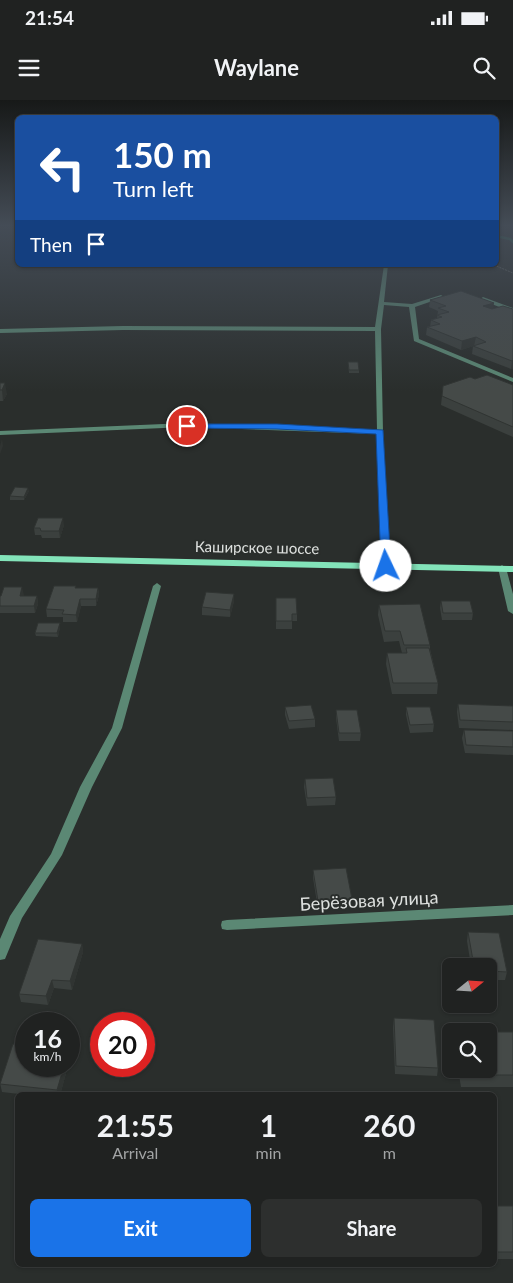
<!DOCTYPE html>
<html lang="en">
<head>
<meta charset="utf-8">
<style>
	body { margin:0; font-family:Lato,sans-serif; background:#2d2f2e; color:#f1f3f6; height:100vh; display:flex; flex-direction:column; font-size:19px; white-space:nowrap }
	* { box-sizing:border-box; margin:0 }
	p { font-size:16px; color:#a2a4a5 }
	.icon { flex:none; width:28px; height:28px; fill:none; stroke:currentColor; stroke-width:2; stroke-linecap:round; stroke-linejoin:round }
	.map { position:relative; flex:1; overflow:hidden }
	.panel { position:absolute; left:15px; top:992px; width:482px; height:175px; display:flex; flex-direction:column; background:#202221; border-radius:8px; box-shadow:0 1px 4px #0004,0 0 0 1px #3d3f3f }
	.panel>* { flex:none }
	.top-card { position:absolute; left:15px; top:15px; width:484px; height:152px; border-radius:8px; box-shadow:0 1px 4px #0004,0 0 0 1px #3d3f3f; background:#1a4fa0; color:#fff; overflow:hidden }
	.needle { width:32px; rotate:72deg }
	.tools { position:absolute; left:442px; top:858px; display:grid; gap:10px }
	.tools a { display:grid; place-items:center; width:55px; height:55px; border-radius:8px; background:#202221; box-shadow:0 1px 4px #0004,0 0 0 1px #3d3f3f; font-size:25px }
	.speed { position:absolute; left:15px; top:912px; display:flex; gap:10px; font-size:25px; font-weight:700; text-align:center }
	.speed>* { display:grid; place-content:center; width:65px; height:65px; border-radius:50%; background:#202221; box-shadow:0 1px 4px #0004,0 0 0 1px #3d3f3f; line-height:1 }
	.speed small { font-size:12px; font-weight:400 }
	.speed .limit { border:8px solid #d22; background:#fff; color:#111 }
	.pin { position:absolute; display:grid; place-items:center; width:42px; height:42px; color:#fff; margin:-21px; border:2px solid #fff; border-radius:50%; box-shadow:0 1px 5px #0007 }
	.me { position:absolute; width:55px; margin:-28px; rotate:357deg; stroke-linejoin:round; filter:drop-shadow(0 0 4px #0008) }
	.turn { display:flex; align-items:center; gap:18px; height:105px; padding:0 15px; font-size:22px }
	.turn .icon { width:65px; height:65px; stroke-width:2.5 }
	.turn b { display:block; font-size:35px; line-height:42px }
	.then { display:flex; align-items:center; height:48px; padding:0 15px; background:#0003; gap:10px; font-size:19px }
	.eta { display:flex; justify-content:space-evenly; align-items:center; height:85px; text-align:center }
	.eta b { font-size:30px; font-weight:700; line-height:35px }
	.primary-button { display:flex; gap:10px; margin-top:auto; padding:10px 15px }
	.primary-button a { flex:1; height:58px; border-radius:8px; background:#1a73e8; color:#fff; font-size:20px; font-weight:700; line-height:58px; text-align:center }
	.primary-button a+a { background:#2d2f2e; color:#f1f3f6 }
	.status { display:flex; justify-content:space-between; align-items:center; height:35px; padding:0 25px; background:#202221; direction:ltr }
	.status svg { height:14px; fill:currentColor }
	header { display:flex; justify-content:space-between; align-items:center; height:65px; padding:0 15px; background:#202221; font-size:22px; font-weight:700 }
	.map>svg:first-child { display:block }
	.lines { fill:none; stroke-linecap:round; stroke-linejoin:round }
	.stream { stroke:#20815f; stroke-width:2.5 }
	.path { stroke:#6b6e6c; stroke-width:1; stroke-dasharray:2 1; stroke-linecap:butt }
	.service { fill:#5b8874; fill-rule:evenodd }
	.minor { fill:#5b8874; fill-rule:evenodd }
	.primary { fill:#83e4ba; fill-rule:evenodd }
	.wall { fill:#3b403e }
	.shaded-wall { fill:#303432 }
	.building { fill:#454a48; stroke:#303432 }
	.route { fill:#1a73e8; stroke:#114b97 }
	.labels { text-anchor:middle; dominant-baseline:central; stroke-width:4; stroke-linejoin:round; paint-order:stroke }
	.street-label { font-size:15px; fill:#dee1df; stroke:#2a2e2c }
	.near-street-label { font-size:18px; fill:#dee1df; stroke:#2a2e2c }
</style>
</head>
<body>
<div class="status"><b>21:54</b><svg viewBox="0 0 49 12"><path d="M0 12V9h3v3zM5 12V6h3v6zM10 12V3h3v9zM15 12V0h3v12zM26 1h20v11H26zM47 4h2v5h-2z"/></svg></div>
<header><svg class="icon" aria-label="menu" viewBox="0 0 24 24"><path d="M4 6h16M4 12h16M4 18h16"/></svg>Waylane<svg class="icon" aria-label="search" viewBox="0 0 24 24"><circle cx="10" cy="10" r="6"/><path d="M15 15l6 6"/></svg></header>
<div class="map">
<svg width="513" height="1183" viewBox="0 0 513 1183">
	<rect width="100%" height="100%" fill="#2a2e2c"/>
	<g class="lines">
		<path class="stream" d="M496 136 510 139 513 142"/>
		<path class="path" d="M494 165 513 173"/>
		<path class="service" d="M384 165H388L384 202 412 204 441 195 444 197 415 207 419 239 513 278V282L414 241 409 207 384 205 381 229 383 332 390 466 389 468H383L382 466 377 334 187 327 0 335V331L187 323 377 330 375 231 123 230 0 233V229L123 226 375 227Z
			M483 197 513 208V212L481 200 480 199Z"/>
		<path class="minor" d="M502 465 506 468 513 494V514L508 511 498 468Z
			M157 483 161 486 122 628 92 687 62 755 22 818 5 859 0 860V839L10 816 51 754 80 687 112 628 153 486Z
			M513 805V815L227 830 222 829 221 825 222 821 227 820Z"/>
		<path class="primary" d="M0 455 513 466V472L0 461Z"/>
	</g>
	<path class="wall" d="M430 200 493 208 513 209V269H511L472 254 473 246 461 250 426 235 427 227H430L431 220 437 218 438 211 429 207Z
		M348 262 359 270V273H349Z
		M475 279 513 285V337L441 305 443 286Z
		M0 283 7 294 3 301H0Z
		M29 391 24 400H10V396Z
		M64 425 60 438H42L41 435H35L34 428Z
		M76 488H98L99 495 96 506H81L77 522H63V517H47L46 509Z
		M234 494V501L230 517 202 515V507Z
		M24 495 23 496H37L38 504 35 513H0V496Z
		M276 498 297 514V521H292V529H276Z
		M441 501 473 513 472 520H442L440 508Z
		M379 505 430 545V549L438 583 437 594H392L386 564 387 553H402L399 541 384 542 378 515Z
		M60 527 58 537 36 536 35 533Z
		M458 604 513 606V630L459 628 457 612Z
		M285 607 315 619V627L289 629 285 615Z
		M406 607 434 624 433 632 410 633 406 615Z
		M336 610 361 633 360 641H339L336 618Z
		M464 630 513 631V655L465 653 462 638Z
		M305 679 336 697 335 705 307 706 304 687Z
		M313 770 352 799 351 807 318 809 313 778Z
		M468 832 507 872 505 880H489V866H471L467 841Z
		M82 844 83 852 72 890 54 888 48 905 21 902 19 894Z
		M394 918 438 968 437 976 395 974 393 927Z
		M513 932V987H461L458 969H489Z
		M68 966 60 995H28L2 992 0 983Z
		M495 1106H513V1159H495Z"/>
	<path class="shaded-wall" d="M494 203 493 210 483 206Z
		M476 237 474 246 461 250 462 241Z
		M513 260V269H511L512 261Z
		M5 283 7 294 3 301 2 290Z
		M2 339 3 346 0 354V346Z
		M28 388 29 391 24 400V397Z
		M63 418 64 425 60 438 59 431Z
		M22 487 24 495 21 504 20 496Z
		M98 488 99 495 96 506V499Z
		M234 494V501L230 517V510Z
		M37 496 38 504 35 513 34 506Z
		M80 499 81 506 77 522 76 515Z
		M60 523V527L58 537 57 533Z
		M82 844 83 852 72 890 70 881Z
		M52 880 54 888 48 905 46 896Z
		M64 966H68L60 995H58L57 990Z"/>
	<path class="building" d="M461 191 494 203 483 206 492 209 503 206 513 209V260L512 261 473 246 486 242 476 237 462 241 427 227 440 224 431 220 442 217 437 215 449 212 438 208 446 206 430 200Z
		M348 262H358L359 270H349Z
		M487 275 513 285V327L442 296 443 286 470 277 475 279Z
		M0 283H5L2 290H0Z
		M15 387 28 388 24 397 10 396Z
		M38 418H63L59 431H41L40 428H34Z
		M54 486H76L75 488H98L96 499H80L76 515 62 514 64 510 46 509Z
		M4 487H22L20 496H37L34 506H0V496H1Z
		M206 492 234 494 230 510 202 507Z
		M276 498H296L297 514H292V521H276Z
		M441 501H470L473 513H443Z
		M420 504 430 545H404L400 531H385L379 505Z
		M38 523H60L57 533H35Z
		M406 548H429L438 583H393L387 553H407Z
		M458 604 513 606V622L460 620Z
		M311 605 315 619 289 621 285 607Z
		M406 607H430L434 624 410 625Z
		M336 610H357L361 633H339Z
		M464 630 513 631V647L466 645Z
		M333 678 336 697 307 698 305 679Z
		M346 768 352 799 318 801 313 770Z
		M468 832 499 833 507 872 489 871V866H474Z
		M38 839 82 844 70 881 52 880 46 896 19 894Z
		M394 918 434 920 438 968 396 966Z
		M489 932H513V975H464L463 969H489Z
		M13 944 26 945V966H64L57 990 0 984Z
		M495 1106H513V1152H496L495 1147Z"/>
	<linearGradient id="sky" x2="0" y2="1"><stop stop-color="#171918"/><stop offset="0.43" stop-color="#444c56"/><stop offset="1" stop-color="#444c56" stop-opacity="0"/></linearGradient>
	<rect width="513" height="291" fill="url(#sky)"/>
	<path class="route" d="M184 324H277L383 330 391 466 389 468H382L381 466 376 334 277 329 187 328 184 327Z"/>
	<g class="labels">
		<g class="street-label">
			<text transform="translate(257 447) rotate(1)">Каширское шоссе</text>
		</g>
		<g class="near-street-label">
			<text transform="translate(369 800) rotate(-3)">Берёзовая улица</text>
		</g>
	</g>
</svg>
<div class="tools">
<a><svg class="needle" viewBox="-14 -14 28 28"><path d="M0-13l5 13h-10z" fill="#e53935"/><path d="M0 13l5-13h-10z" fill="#a2a4a5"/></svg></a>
<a><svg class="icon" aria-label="search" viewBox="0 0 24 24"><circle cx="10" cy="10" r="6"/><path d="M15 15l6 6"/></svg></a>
</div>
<div class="speed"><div>16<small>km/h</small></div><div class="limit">20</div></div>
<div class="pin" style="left:187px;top:326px;background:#d93025"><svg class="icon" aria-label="arrive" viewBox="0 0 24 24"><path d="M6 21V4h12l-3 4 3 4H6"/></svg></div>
<svg class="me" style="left:386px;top:466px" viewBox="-20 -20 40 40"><circle r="19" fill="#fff"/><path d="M0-13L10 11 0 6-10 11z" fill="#1a73e8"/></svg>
<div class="top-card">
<div class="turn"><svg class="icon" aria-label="left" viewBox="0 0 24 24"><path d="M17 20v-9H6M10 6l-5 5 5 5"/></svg><div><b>150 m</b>Turn left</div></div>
<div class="then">Then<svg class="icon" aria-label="arrive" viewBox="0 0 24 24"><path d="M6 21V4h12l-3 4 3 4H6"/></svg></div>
</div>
<section class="panel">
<div class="eta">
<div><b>21:55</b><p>Arrival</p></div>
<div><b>1</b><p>min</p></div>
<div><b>260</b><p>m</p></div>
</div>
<div class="primary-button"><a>Exit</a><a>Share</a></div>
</section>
</div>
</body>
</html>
